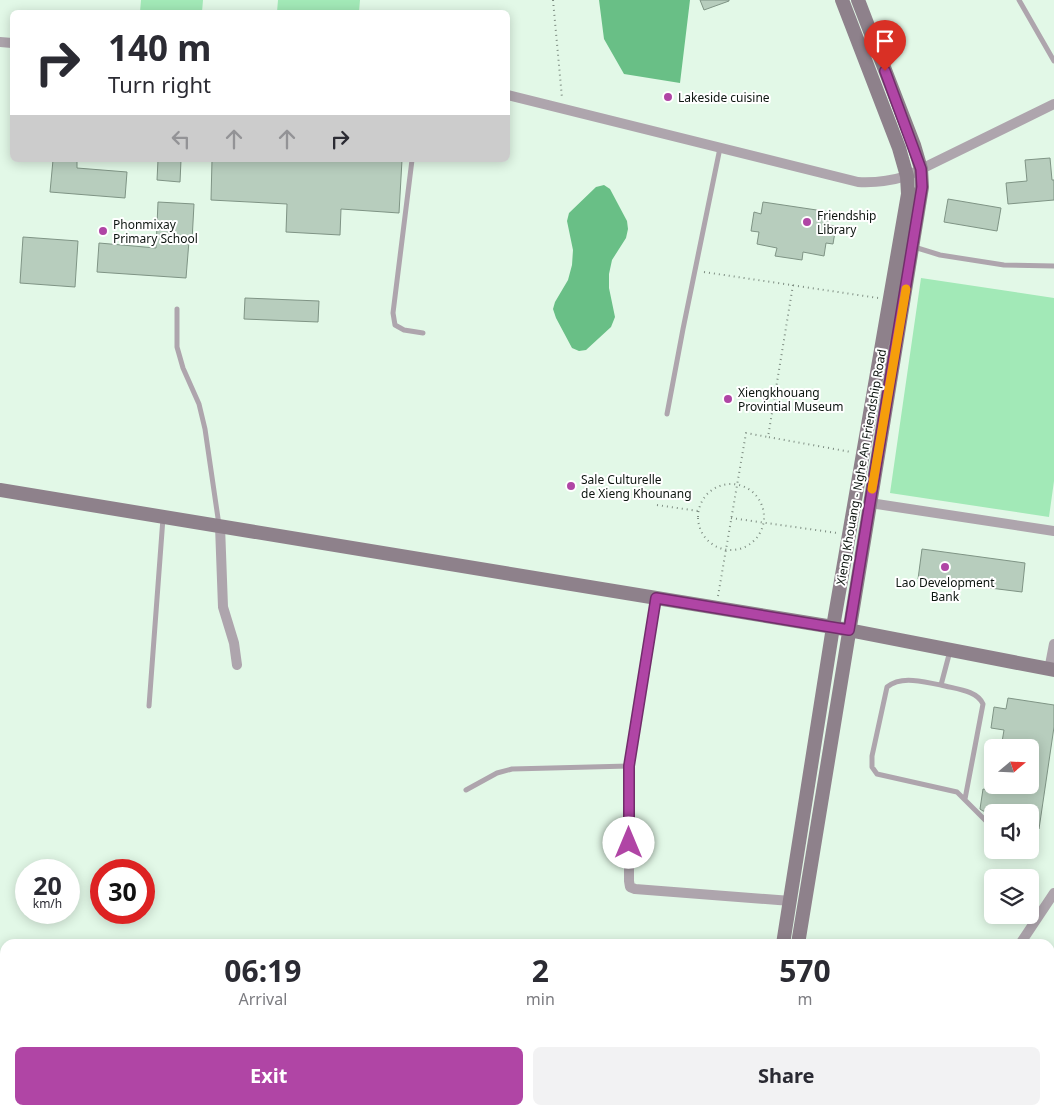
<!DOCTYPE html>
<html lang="en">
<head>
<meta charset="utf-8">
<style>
	body { margin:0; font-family:"Noto Sans",sans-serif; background:#f2f2f3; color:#2b2b33; height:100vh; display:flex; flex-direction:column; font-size:19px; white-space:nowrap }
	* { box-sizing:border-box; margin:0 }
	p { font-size:16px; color:#7c7c81 }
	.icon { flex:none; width:28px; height:28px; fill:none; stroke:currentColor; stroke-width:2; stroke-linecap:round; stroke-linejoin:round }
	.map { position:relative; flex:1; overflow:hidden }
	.panel { position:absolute; left:0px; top:939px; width:1055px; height:176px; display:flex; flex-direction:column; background:#fff; border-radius:15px 15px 0 0; box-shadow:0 2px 12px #0003 }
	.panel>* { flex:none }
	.top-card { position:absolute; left:10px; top:10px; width:500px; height:152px; border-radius:8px; box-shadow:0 2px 12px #0003; background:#fff; color:#2b2b33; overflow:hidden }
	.needle { width:32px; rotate:71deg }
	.buttons { position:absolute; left:984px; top:739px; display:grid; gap:10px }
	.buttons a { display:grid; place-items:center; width:55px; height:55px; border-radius:8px; background:#fff; box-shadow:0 2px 12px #0003; font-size:25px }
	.speed { position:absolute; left:15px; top:859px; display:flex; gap:10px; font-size:25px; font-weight:700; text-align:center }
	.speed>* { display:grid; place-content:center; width:65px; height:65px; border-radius:50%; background:#fff; box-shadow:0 2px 12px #0003; line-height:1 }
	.speed small { font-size:12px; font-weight:400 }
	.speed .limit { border:8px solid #d22; background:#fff; color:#111 }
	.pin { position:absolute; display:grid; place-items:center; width:42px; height:42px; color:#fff; margin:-51px -21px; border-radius:50% 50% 50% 0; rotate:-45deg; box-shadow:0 0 5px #0007 }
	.pin .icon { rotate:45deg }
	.me { position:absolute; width:55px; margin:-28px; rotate:0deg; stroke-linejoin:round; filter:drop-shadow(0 0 4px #0008) }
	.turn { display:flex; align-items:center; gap:18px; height:105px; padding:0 15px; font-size:22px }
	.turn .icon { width:65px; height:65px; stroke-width:2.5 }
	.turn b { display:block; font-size:35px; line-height:42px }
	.lanes { display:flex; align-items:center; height:48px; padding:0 15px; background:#0003; justify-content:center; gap:25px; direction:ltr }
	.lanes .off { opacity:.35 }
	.eta { display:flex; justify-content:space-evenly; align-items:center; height:85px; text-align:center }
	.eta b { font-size:30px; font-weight:700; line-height:35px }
	.primary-button { display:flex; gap:10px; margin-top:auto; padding:10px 15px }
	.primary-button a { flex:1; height:58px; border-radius:8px; background:#b045a5; color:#fff; font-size:20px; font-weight:700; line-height:58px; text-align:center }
	.primary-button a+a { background:#f2f2f3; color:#2b2b33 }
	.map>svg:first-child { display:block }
	.green { fill:#a2e9b7 }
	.water { fill:#69bf86 }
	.building { fill:#b7cdbd; stroke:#7f9485 }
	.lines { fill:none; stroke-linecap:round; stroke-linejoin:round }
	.path { stroke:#7e8d82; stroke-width:2; stroke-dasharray:1 4; stroke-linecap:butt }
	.lane { stroke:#aea5ad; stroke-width:5 }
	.street { stroke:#aea5ad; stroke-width:10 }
	.secondary { stroke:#8e818b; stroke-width:14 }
	.route-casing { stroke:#722d6b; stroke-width:12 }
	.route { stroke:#b045a5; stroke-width:9 }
	.slow { stroke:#f59e0b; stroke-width:9 }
	.poi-dot { fill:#b045a5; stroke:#fff; stroke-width:2 }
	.labels { text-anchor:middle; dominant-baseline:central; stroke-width:4; stroke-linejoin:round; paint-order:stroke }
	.poi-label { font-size:12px; fill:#0d1510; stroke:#fff; text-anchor:start }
	.street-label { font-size:12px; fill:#0d1510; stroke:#fff }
</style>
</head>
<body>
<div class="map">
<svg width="1054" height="1114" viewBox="0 0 1054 1114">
	<rect width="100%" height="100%" fill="#e2f8e7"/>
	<path class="green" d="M141 0H203L202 12H140Z
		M278 0H360L359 12H277Z
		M921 278 1054 298V481L1049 517 890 493Z"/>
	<path class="water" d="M599 0H690L680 83 624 74 604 39Z
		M604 185 610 189 627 221 628 229 626 238 612 260 609 274V288L615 317 611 327 586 350 579 351 572 348 556 318 553 309 555 302 568 280 572 265 573 250 567 221 569 213 596 187Z"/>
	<path class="building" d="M700 0H729V1L704 10Z
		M1050 158 1052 180H1054V200L1008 204 1006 183 1027 181 1025 160Z
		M53 160H77V168L127 172 125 198 50 192Z
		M158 160H181L180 182 157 180Z
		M212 160H402L399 213 341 209 340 235 286 232 287 204 211 200Z
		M948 199 1001 208 997 231 944 222Z
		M158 202 194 204 192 241H189L186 278 97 272 99 243 156 248Z
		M763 202 830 212 828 225 836 226 833 244 826 243 824 256 803 252 802 260 775 256 777 248 757 244 759 232 751 231 754 212 761 214Z
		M23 237 78 241 75 287 20 283Z
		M245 298 319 301 318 322 244 319Z
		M922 549 1025 563 1022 592 918 579Z
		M1008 698 1054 705V727L1039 829 1030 827V812H990L983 811 980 809 983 789 995 791V785H1030V748H1001L1004 730 991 728 994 707 1006 709Z"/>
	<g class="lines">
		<path class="path" d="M553 0 562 98
			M704 272 878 298
			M793 285 768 437 851 452
			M698 517a33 33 0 1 1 66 0a33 33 0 1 1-66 0Z
			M657 505 698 511
			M731 518 837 533
			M718 596 746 433 768 437"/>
		<path class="lane" d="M1019 0 1054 61
			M412 160 393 313 395 325 404 330 423 333
			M914 247 940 255 1004 265 1054 266
			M177 309V347L183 368 199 404 205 429 219 525
			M667 414 683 329 720 148
			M950 651 941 685C923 682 902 675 887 687L872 756V767L877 774 957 792 992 827
			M941 685C955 689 977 690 983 704L965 799
			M149 706 163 518
			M466 790 497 773 512 769 629 766"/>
		<path class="street" d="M0 42 12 43
			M508 95 858 182C876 183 890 181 907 176L1054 104
			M870 503 1054 531
			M220 526 223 607 234 643 237 665
			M656 597 629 766V881L630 887 635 889 791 901
			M1049 670 1054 644
			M1020 944 1054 893
			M409 1110 416 1114
			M210 1114 221 1110
			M904 1114 907 1110
			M1043 1114V1110"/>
		<path class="secondary" d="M0 490 833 627 1054 670
			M783 944 833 627 908 194 907 176 899 148 842 0
			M798 944 922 187 921 169 914 145 858 0
			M755 1114 756 1110
			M770 1114V1110"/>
	</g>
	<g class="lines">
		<defs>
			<path id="route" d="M629 843V766L656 598 849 630 922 187 921 169 885 71"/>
		</defs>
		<use href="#route" class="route-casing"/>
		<use href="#route" class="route"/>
		<path class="slow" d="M872 489 906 289"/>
	</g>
	<g class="poi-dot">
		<circle cx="668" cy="97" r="5"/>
		<circle cx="807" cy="222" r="5"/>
		<circle cx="103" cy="231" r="5"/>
		<circle cx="728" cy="399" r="5"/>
		<circle cx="571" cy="486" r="5"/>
		<circle cx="945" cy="567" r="5"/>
	</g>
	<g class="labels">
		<g class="poi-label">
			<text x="678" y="97">Lakeside cuisine</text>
			<text x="817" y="215">Friendship<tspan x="817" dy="14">Library</tspan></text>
			<text x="113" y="224">Phonmixay<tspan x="113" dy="14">Primary School</tspan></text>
			<text x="738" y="392">Xiengkhouang<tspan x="738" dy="14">Provintial Museum</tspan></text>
			<text x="581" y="479">Sale Culturelle<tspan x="581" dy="14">de Xieng Khounang</tspan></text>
			<text x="945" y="582" text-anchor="middle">Lao Development<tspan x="945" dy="14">Bank</tspan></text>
		</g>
		<g class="street-label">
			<text transform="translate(861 467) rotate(-80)">Xieng Khouang - Nghe An Friendship Road</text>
		</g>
	</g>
</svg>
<div class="buttons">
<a><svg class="needle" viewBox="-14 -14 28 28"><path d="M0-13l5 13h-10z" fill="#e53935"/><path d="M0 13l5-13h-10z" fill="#7c7c81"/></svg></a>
<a><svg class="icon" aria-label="sound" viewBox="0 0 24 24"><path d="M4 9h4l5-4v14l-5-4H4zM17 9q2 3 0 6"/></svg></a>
<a><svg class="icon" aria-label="layers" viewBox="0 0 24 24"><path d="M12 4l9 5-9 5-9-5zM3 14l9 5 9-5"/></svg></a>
</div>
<div class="speed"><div>20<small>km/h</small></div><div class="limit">30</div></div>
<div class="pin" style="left:885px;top:71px;background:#d93025"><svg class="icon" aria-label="arrive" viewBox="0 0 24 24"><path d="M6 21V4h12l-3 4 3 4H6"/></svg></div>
<svg class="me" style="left:629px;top:843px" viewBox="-20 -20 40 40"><circle r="19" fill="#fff"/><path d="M0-13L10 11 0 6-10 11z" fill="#b045a5"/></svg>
<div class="top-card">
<div class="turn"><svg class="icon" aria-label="right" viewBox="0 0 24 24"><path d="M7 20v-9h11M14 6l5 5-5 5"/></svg><div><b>140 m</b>Turn right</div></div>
<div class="lanes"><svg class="icon off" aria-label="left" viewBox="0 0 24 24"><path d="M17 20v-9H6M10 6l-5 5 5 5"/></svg><svg class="icon off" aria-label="ahead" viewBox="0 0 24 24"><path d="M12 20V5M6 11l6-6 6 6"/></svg><svg class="icon off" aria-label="ahead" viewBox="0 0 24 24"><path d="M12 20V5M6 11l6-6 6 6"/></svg><svg class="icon" aria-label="right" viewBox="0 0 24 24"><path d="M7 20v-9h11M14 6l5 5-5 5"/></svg></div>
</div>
<section class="panel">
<div class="eta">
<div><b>06:19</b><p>Arrival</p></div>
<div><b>2</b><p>min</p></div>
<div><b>570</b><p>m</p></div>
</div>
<div class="primary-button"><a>Exit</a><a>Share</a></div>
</section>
</div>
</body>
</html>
